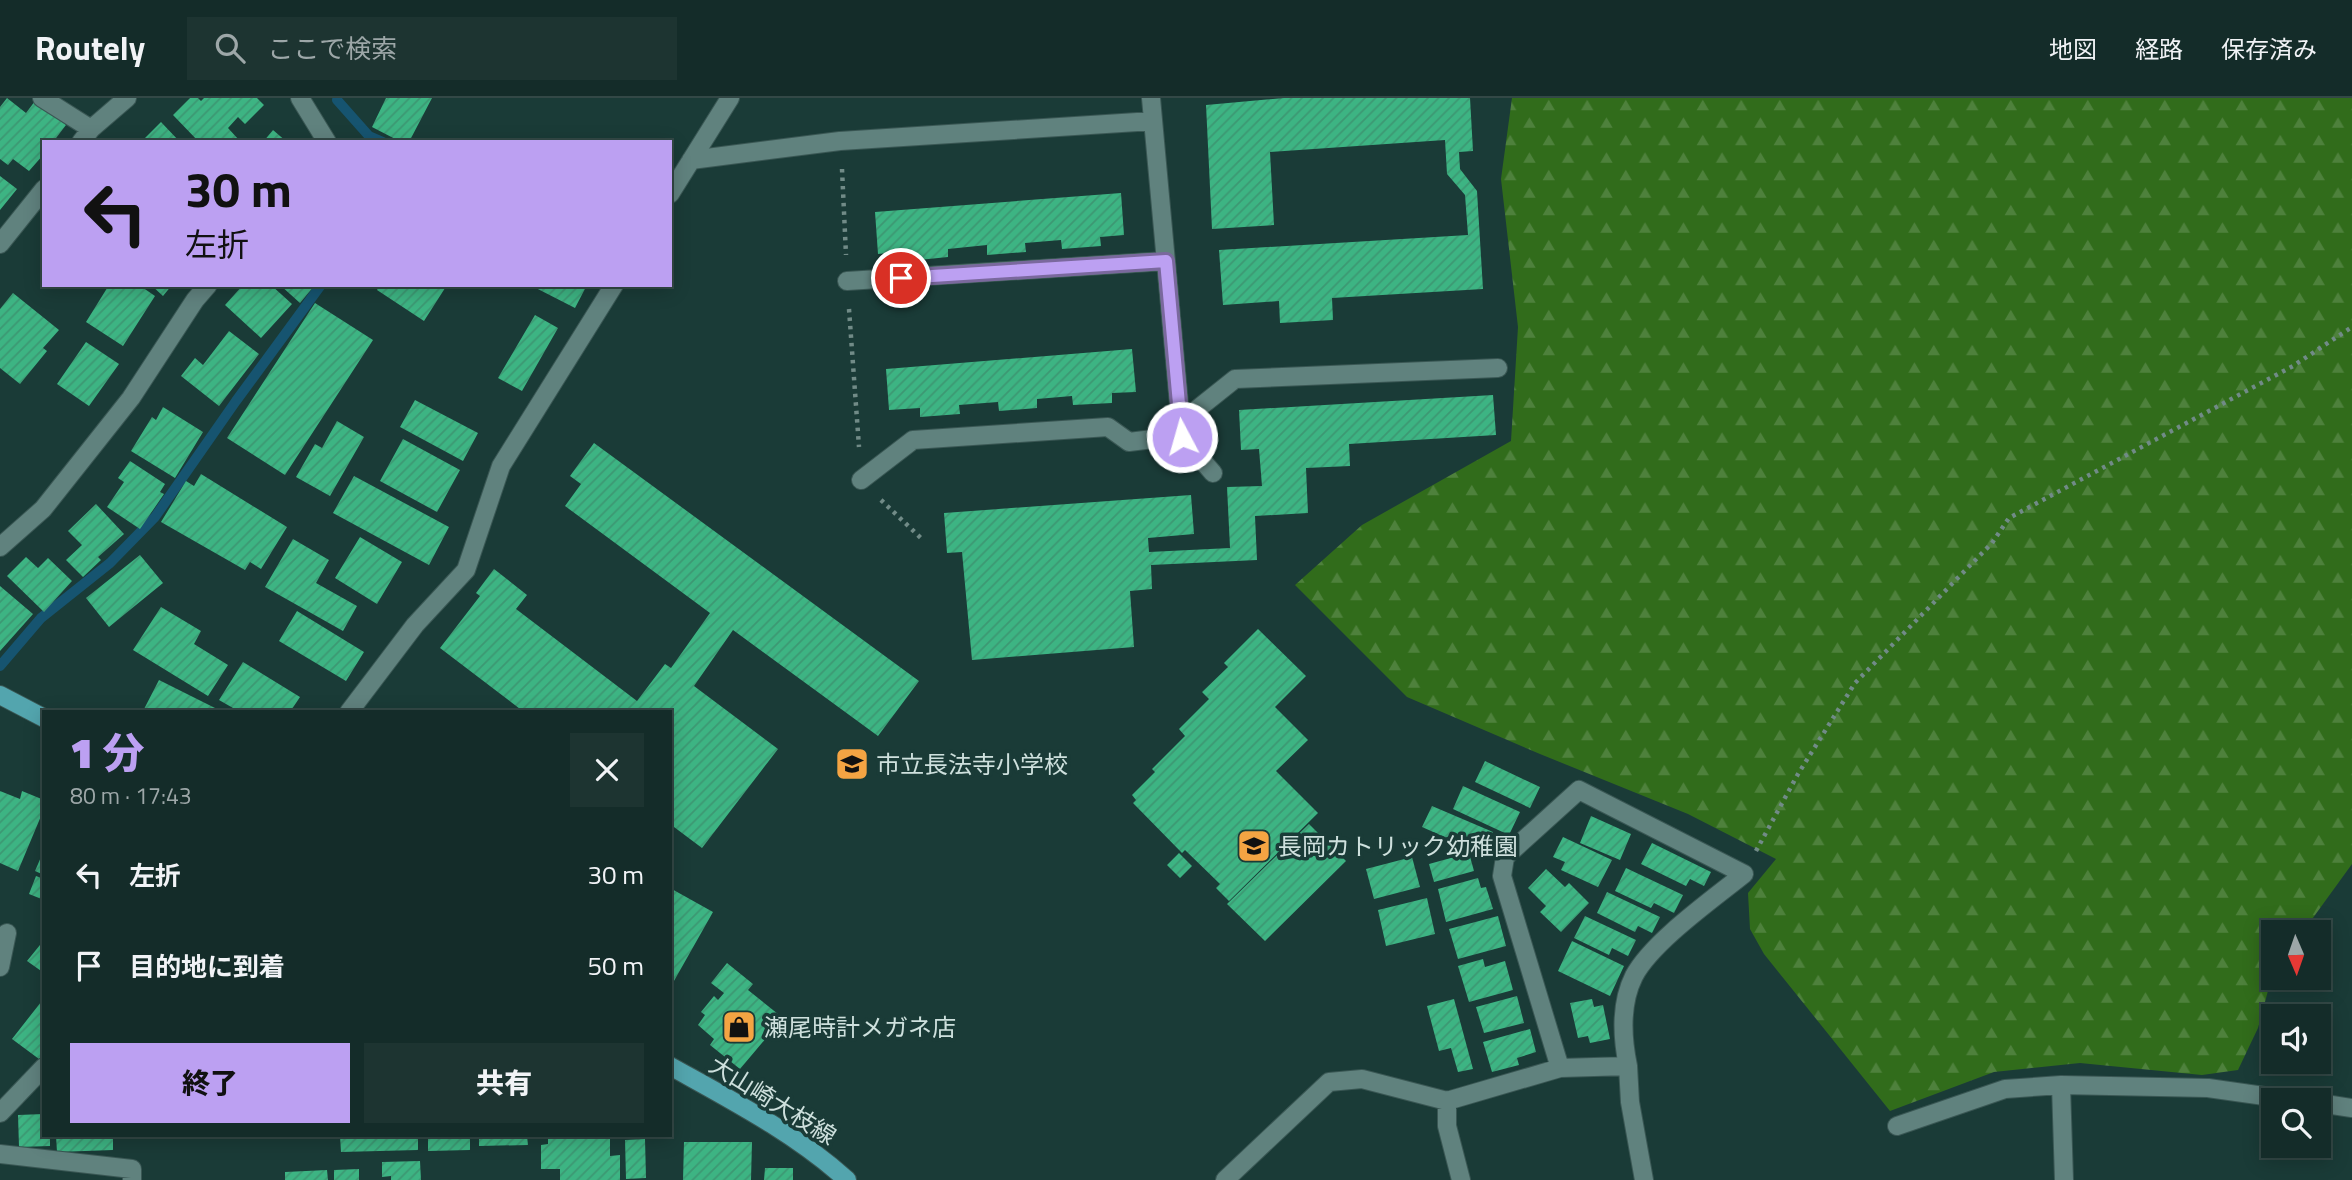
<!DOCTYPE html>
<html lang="ja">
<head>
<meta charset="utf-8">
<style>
	body { margin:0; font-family:"Titillium Web","Noto Sans JP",sans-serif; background:#1d3431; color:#f1f3f6; height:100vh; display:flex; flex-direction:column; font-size:26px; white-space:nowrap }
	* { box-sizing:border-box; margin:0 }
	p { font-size:23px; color:#9da7a8 }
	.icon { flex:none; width:38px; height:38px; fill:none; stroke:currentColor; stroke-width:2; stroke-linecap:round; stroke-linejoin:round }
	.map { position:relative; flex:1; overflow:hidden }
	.sheet { position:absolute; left:42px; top:612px; width:630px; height:427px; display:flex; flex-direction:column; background:#142c29; border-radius:0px; box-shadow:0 4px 18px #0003,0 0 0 2px #334846 }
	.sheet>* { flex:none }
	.hud { position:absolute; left:42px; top:42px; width:630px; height:147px; border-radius:0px; box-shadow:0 4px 18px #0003,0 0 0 2px #334846; background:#bca0f2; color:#111; overflow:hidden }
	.needle { width:46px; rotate:178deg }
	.tools { position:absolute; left:2261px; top:822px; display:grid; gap:14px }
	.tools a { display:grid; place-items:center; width:70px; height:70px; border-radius:0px; background:#142c29; box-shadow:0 4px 18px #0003,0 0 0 2px #334846; font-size:35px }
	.pin { position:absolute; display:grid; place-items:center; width:60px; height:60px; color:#fff; margin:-30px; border:4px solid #fff; border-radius:50%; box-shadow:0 2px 7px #0007 }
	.me { position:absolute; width:77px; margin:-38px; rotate:354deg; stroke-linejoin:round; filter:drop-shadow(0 0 5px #0008) }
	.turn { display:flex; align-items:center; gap:24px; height:147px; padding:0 28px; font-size:32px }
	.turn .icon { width:91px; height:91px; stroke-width:2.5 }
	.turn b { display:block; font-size:49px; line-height:60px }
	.round { display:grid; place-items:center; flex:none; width:74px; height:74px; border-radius:0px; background:#1d3431 }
	.overview { display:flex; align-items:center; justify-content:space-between; height:119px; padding:0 28px }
	h1 { font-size:42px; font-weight:800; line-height:52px; color:#bca0f2 }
	.primary-button { display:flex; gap:14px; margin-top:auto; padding:14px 28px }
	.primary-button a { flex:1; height:80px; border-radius:0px; background:#bca0f2; color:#111; font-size:28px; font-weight:800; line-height:80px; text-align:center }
	.primary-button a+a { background:#1d3431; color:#f1f3f6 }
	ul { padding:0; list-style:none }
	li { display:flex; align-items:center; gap:21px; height:91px; padding:0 28px }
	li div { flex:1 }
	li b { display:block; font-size:26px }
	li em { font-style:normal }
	header { display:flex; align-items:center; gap:42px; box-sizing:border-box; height:98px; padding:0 35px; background:#142c29; border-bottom:2px solid #334846 }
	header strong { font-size:33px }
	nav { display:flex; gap:38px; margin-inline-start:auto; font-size:24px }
	.search { width:490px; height:63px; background:#1d3431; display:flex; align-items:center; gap:18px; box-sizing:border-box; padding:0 24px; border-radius:0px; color:#9da7a8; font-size:26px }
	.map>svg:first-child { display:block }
	.forest { fill:url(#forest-firs) }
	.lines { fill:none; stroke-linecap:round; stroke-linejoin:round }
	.stream { stroke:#165470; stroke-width:10 }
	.building { fill:url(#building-hatch) }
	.minor-casing { stroke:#3a5754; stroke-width:20 }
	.major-casing { stroke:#3a5754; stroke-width:20 }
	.path { stroke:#718b87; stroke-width:4.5; stroke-dasharray:3.5 5; stroke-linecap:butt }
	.minor { stroke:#60827e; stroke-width:18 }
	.major { stroke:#53a5ae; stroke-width:18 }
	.route-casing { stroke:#7a689d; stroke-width:18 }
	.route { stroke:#bca0f2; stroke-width:12 }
	.labels { text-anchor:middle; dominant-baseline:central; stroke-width:7; stroke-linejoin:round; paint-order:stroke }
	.poi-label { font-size:24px; fill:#cee0dd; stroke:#1a3b37; text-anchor:start }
	.street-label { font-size:24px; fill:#cee0dd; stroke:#1a3b37 }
</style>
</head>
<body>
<header>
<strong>Routely</strong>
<div class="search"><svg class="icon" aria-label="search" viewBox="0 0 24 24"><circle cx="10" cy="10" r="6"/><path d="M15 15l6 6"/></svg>ここで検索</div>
<nav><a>地図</a><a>経路</a><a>保存済み</a></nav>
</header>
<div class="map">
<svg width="2352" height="1082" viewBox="0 0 2352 1082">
	<defs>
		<pattern id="forest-firs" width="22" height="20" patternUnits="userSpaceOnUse" patternTransform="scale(1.75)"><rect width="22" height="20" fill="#316c1b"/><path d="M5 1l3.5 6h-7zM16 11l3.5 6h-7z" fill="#4e813c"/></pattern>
		<pattern id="building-hatch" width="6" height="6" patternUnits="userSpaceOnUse" patternTransform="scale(1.75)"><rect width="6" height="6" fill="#3db483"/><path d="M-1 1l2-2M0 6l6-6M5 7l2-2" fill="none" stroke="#3d9873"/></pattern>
	</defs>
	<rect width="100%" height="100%" fill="#1a3b37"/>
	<path class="forest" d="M1512 0H2352V766L2302 835H2273V874L2258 930 2238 972 2202 977 2080 965 1994 974 1890 1013 1764 856 1750 831 1748 795 1776 761 1688 716 1540 656 1407 599 1295 487 1362 427 1511 343 1518 229 1501 81Z"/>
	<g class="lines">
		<path class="stream" d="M337 2 369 38 383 44
			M0 568 41 520 110 465 155 419 236 303 321 187"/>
	</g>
	<path class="building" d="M7 0 26 15 35 3 66 27 53 44H44V56L29 73 13 61 8 67 0 61V9Z
		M190 0H198L201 3 204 0H257L264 7 245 26 238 19 228 30 239 42 237 44H199L173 17Z
		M386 0H432L409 44H401L372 29Z
		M1284 0H1470L1473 53 1459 54 1460 71 1477 93 1483 191 1332 200 1333 222 1280 225 1279 203 1223 207 1219 152 1468 137 1465 97 1447 76 1445 42 1270 54 1274 127 1212 131 1206 7Z
		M161 24 180 44H141Z
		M273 32 287 44H263Z
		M0 78 17 91 0 112Z
		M1121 95 1124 137 1100 139 1101 148 1062 151 1061 142 1025 145 1026 154 987 157V147L948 151V159L909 163 908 153 878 156 875 114Z
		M109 187H139L155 198 123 248 86 224Z
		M151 187H172L163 198Z
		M243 187H271L292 206 261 240 225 207Z
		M280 187H315L300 205Z
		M380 187H447L424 223 377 192Z
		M530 187H587L575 210Z
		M13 195 59 232 43 250 47 253 20 286 0 270V211Z
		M315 205 373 242 285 377 227 340Z
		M535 217 558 230 522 293 498 280Z
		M229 233 259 256 219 308 181 278 195 260 203 267Z
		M86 244 119 266 89 308 57 286Z
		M1132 251 1136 294 1112 295V305L1073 307 1072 298 1037 301V310L999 313 998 304 959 307 960 316 920 319V310L889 312 886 271Z
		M1493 297 1496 337 1349 346 1350 368 1306 370 1308 415 1255 418 1257 462 1151 467 1152 491 1130 493 1134 549 972 562 962 454 947 455 944 415 1191 397 1194 436 1148 440 1149 454 1230 450 1227 389 1262 388 1259 351 1241 352 1239 312Z
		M415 302 478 335 463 363 400 329Z
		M163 309 203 334 175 380 131 353 152 319 156 322Z
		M337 323 364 339 330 398 296 379 315 346 322 350Z
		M403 341 460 372 437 414 380 383Z
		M594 345 919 583 878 638 733 532 694 588 778 651 702 750 670 726V614H524L440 550 480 498 476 495 494 471 527 497 516 511 637 603 665 566 671 570 710 515 565 408 581 386 570 378Z
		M130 363 165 386 160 394 164 396 140 431 107 409 124 384 118 380Z
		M201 376 287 429 261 471 250 464 245 472 161 424 186 383 194 388Z
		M354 378 449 429 429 467 333 415Z
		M96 406 124 436 98 459 101 462 83 479 66 462 82 447 68 433Z
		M360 439 402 464 377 506 335 480Z
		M293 441 329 462 316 485 357 508 343 533 265 489Z
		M140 457 163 485 109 529 86 500Z
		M26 459 38 470 48 460 72 483 44 514 7 478Z
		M0 488 33 516 0 553Z
		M161 509 201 533 194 546 228 567 208 598 133 552Z
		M297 513 364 554 346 583 279 543Z
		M1258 531 1306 578 1275 609 1308 642 1276 673 1318 715 1229 803 1216 790 1220 786 1185 752 1182 755 1133 705 1136 702 1132 697 1155 674 1152 671 1185 638 1179 631 1209 601 1202 594 1228 569 1224 565Z
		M243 564 300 599 290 614H240L219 602Z
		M159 582 215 610 213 614 143 613Z
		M1485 663 1540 689 1530 710 1475 684Z
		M1463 688 1520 714 1509 737 1453 711Z
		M0 693 20 701 22 693 44 702V711L18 773 0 765Z
		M1432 708 1493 734 1483 756 1422 729Z
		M1591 718 1631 736 1620 762 1580 745Z
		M1309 726 1346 763 1265 843 1227 806Z
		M1563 739 1612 762 1598 789 1561 772 1565 764 1553 759Z
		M1652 745 1711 774 1704 788 1690 781 1686 788 1641 766Z
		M44 752V777L35 773Z
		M1179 755 1192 768 1180 780 1167 767Z
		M1469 755 1474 773 1434 784 1429 766Z
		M1412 759 1420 789 1374 801 1366 771Z
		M1626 770 1683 797 1674 815 1654 805 1651 810 1615 793Z
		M1546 771 1565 789 1569 785 1589 805 1561 834 1540 814 1546 808 1528 790Z
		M36 778 44 781V802L29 796Z
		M1478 780 1481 790 1486 789 1493 811 1446 824 1438 791Z
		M670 790 713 814 670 890Z
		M1607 794 1660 819 1652 835 1638 828 1635 834 1597 815Z
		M1427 800 1435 836 1386 848 1378 812Z
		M1498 818 1506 848 1458 861 1449 831Z
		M1585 818 1636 842 1628 858 1612 850 1609 857 1574 840Z
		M44 842V875L27 863Z
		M1572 843 1624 868 1610 898 1558 873Z
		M1483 861 1485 869 1505 863 1513 892 1469 904 1458 868Z
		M727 865 753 886 748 892 783 920 740 971 710 947 714 941 698 927 705 917 701 914 714 898 718 902 724 895 711 885Z
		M1517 898 1524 925 1484 935 1476 909Z
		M1454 901 1473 971 1458 974 1451 950 1439 953 1427 908Z
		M1592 901 1594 909 1603 907 1610 941 1590 945 1588 938 1578 940 1570 905Z
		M41 904 44 907V955L39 961 12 941Z
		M1530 931 1536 954 1517 960 1519 967 1492 974 1483 944Z
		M44 1016V1038H50V1048L19 1049 18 1017Z
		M56 1038H113V1052L57 1054Z
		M340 1038H418V1052L341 1054Z
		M428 1038H470V1052L428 1053Z
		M479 1038H527L528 1047 479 1048Z
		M548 1038H598V1041L610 1040V1058L620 1057V1082H560V1071H541V1047L548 1046Z
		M645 1041 646 1080 626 1081 625 1042Z
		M684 1044H752L751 1082H683Z
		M420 1063 421 1082H391V1078L382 1079V1064Z
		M765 1070H793V1082H764Z
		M359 1071V1082H334V1072Z
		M327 1072 328 1082H285V1074Z"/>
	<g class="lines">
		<defs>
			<path id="minor" d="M42 0 91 31
				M300 0 327 44
				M1151 0 1182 339 1213 375
				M81 44 91 31 127 0
				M691 62 840 43 1153 23
				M670 96 730 0
				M0 146 44 91
				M847 183 1166 163
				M861 382 913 342 1108 329 1129 344 1161 340 1235 281 1498 270
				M0 449 43 411 131 300 195 202 208 187
				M349 614 415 527 466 472 501 368 614 187
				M0 869 7 835
				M1628 968 1630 1004 1644 1082
				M1447 1003V1028L1461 1082
				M2319 1005 2352 1010
				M0 1015 44 969
				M1897 1028 2005 991 2061 987
				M0 1056 132 1071V1082
				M1225 1082 1329 984 1362 981 1447 1003 1560 970 1628 968C1622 939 1620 906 1634 878 1652 844 1713 801 1744 776L1579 692 1505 759 1502 778 1560 970
				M2064 1082 2061 987 2208 990 2299 1003"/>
			<path id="major" d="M0 597 44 620
				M670 968C731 1002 795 1035 847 1082"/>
		</defs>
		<use href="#minor" class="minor-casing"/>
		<use href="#major" class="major-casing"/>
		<path class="path" d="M842 71 846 157
			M849 211 859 349
			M881 402 924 443
			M1756 753 1798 676 1855 585 1992 445 2009 420 2293 268 2352 229"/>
		<use href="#minor" class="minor"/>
		<use href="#major" class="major"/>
	</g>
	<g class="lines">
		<defs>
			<path id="route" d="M901 180 1166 163 1182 339"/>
		</defs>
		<use href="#route" class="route-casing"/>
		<use href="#route" class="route"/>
	</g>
	<defs>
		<symbol id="school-square" viewBox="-11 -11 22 22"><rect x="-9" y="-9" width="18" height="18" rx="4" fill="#f4a443" stroke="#1a3b37"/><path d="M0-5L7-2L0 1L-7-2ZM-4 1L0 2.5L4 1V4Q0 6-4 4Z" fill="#111"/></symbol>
		<symbol id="shop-square" viewBox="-11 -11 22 22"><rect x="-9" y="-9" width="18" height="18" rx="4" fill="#f4a443" stroke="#1a3b37"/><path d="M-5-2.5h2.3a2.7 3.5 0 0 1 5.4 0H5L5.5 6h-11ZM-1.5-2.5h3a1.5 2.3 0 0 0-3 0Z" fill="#111"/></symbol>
	</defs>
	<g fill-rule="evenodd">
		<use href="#school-square" x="833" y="647" width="38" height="38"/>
		<use href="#school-square" x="1235" y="729" width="38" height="38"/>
		<use href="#shop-square" x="720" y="910" width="38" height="38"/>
	</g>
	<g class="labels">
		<g class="poi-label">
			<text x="876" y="666">市立長法寺小学校</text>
			<text x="1278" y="748">長岡カトリック幼稚園</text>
			<text x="764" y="929">瀬尾時計メガネ店</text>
		</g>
		<g class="street-label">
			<text transform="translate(773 1002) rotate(32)">大山崎大枝線</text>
		</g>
	</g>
</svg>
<div class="tools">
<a><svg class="needle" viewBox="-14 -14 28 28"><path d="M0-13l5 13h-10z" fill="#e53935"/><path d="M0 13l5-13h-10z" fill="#9da7a8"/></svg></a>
<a><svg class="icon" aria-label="sound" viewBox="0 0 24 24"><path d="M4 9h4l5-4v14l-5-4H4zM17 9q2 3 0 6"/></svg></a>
<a><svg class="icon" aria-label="search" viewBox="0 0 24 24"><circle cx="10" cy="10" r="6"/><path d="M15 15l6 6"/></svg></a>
</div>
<div class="pin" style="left:901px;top:180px;background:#d93025"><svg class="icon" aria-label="arrive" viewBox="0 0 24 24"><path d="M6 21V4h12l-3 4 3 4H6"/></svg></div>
<svg class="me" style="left:1182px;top:339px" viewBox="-20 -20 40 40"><circle r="17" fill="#bca0f2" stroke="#fff" stroke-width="3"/><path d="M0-11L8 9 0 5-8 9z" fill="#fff"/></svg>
<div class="hud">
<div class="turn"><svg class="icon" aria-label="left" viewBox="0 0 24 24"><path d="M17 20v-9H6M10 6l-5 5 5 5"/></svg><div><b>30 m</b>左折</div></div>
</div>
<section class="sheet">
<div class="overview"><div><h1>1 分</h1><p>80 m · 17:43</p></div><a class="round"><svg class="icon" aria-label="close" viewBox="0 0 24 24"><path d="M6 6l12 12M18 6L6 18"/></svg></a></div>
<ul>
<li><svg class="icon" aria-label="left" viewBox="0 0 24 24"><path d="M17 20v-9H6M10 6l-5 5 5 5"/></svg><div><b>左折</b></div><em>30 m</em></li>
<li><svg class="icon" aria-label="arrive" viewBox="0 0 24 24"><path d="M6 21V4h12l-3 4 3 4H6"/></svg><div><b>目的地に到着</b></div><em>50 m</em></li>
</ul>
<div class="primary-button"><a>終了</a><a>共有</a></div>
</section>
</div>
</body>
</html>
